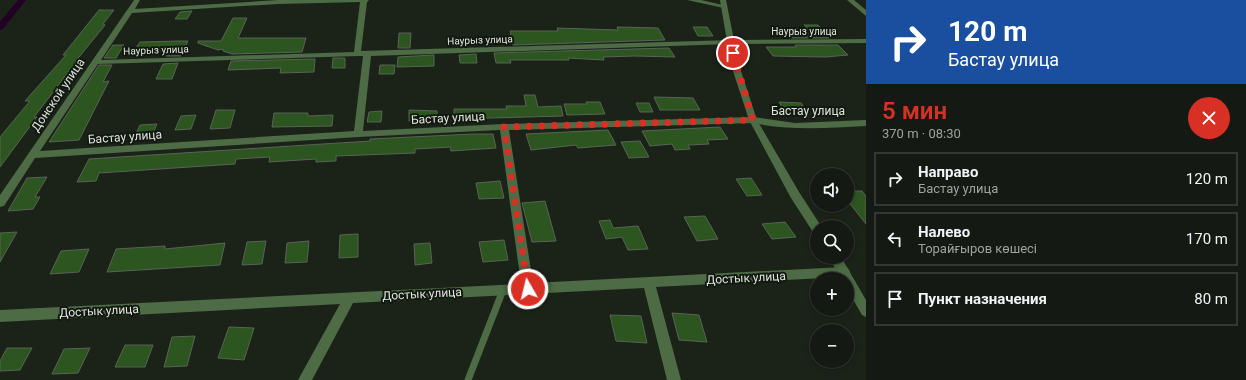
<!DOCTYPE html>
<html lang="ru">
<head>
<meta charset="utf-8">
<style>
	body { margin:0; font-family:Roboto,sans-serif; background:#1d231c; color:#f1f3f6; height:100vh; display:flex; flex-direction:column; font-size:15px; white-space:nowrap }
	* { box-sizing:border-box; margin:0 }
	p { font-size:13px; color:#9da1a0 }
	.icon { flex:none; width:22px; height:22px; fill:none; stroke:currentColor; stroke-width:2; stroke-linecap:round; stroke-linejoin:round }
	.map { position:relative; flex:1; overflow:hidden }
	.drawer { display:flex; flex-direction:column; background:#141a13; width:380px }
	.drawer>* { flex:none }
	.hud { background:#1a4fa0; color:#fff; overflow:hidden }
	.fabs { position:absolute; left:810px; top:168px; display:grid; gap:8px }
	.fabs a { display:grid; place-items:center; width:44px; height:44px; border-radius:50%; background:#141a13; box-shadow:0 2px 6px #0003,0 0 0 1px #333833; font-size:20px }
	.pin { position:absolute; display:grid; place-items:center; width:34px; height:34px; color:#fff; margin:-17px; border:2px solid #fff; border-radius:50%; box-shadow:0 1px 4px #0007 }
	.me { position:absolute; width:44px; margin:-22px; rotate:352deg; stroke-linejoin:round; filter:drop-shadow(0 0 3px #0008) }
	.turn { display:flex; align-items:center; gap:14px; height:84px; padding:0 16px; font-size:18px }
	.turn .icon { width:52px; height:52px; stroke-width:2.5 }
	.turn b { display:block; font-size:28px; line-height:34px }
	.round { display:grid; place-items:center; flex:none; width:42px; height:42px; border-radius:21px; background:#1d231c }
	.head { display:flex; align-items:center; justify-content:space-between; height:68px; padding:0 16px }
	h1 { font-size:24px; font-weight:600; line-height:30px; color:#d93025 }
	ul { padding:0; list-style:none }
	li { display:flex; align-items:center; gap:12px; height:54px; margin:0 8px 6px; padding:0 8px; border:2px solid #333833; border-radius:0px }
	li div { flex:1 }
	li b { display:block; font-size:15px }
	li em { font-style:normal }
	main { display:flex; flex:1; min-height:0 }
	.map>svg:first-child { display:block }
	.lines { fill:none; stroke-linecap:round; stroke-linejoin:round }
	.canal { fill:#220026; fill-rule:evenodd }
	.building { fill:#2d5520; stroke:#596357 }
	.service { stroke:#4d6b44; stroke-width:7 }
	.minor { fill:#4d6b44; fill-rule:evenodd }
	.tertiary { fill:#4d6b44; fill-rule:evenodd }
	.route { stroke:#d93025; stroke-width:7; stroke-dasharray:0 12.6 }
	.labels { text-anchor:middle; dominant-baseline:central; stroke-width:4; stroke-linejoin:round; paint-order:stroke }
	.far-street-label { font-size:10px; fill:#dfe4dd; stroke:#121910 }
	.street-label { font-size:12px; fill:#dfe4dd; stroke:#121910 }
</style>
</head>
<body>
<main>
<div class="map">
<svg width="866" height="380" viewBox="0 0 866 380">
	<rect width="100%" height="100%" fill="#1b2319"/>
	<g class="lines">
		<path class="canal" d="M18 0H26L3 29 0 30V22Z"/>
	</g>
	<path class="building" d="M99 10H114L103 24 105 25 75 62H76L34 117H37L0 167V137L30 101H25L66 55H63Z
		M192 11 187 19H175L180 12Z
		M233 18H247L238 38H306L302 52 232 54 223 51V49L218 50 198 43V41H221Z
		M804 25H818L831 38H789L781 29H808Z
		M617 27 658 28 665 40 513 45 510 31H558L557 28 618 30Z
		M693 27H707L713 36H698Z
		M399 33H411L410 48H398Z
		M180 41H188L181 56H166L169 51H134L140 42Z
		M113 45H124L116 58H104Z
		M795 45H838L848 55 825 57 773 56 766 47H796Z
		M669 48 675 57 634 56 603 57 604 60 568 58 569 60H510L511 63H496L494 53Z
		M476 54 477 63H460L459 55Z
		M434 55V66L397 67 398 57Z
		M333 58H345V68H332Z
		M315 59 314 72 280 73 281 68 228 70 231 61Z
		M178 63 172 79H156L163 64Z
		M99 65H112L103 82 109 81 79 140 49 142Z
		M380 65H395L394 74H379Z
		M524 95H535L538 107 561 106 563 116 454 119V109H507L506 106H526Z
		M654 97 693 98 700 110H660Z
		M586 102H600L605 114 567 115 564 104H587Z
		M779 102 801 103 808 113 785 112Z
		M636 103H649L653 112H640Z
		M216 110H235L230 128 210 129Z
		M409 110 437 111V121H409Z
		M382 111 381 122H367L369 112Z
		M274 113H308V116L333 115 332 126 272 127Z
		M196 115 191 129 175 130 181 116Z
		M157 124 152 135 135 136 140 125Z
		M720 127 728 139 707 140 709 144 688 145 690 149 675 150 672 144 650 146 642 131Z
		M608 130 616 145 578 148 576 145 531 150 526 134Z
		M473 134H493L496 148 451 151 450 147 415 149V153L336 156V161L316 162V159L269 162 270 157 236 159 235 164 99 173 96 181 77 182 89 159 370 141V139Z
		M640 141 649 157 629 158 621 142Z
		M47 177 35 197H40L33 209 8 211 27 178Z
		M751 178 762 195 747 196 736 179Z
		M500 181 504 198 479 199 476 183Z
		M847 191H862L866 196V224L847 200Z
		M545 201 556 241 532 242 522 203Z
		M705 216 718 239 697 241 684 217Z
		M610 220 613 228 638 226 648 249 628 250 622 237 606 239 599 221Z
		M785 222 796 237 772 239 762 224Z
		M17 232 0 262V233Z
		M358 234V257L339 258 340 235Z
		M504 240 508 260 483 262 479 242Z
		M266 241 262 264 242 265 247 242Z
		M309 241 307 262 285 263 287 243Z
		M225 243 220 265 107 272 116 249 165 246V249Z
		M430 243 432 263 415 265 414 244Z
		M89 249 79 272 50 274 61 251Z
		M672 313 699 315 707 342 679 340Z
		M610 315 641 316 647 343 616 341Z
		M229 327 254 328 244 360 218 358Z
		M195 336 187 366 164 367 172 337Z
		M125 345H153L145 367H115Z
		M7 348H32L20 370 0 371V361Z
		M90 348 78 373 52 374 64 349Z"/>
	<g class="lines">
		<path class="service" d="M468 380 503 290"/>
		<path class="minor" d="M134 0H140L135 9 278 0H369L367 2 361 51 731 40 866 39V43L731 44 371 56 363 131 504 124 753 117 795 123 866 120V126C828 128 791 131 753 123L509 130 533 283 844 267 848 268 850 272 848 276 844 277 656 287 681 380H667L644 288 353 303 312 380H298L340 304 0 322V310L521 284 500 130 358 137 35 158 4 206 0 207V195ZM360 2 354 52 101 60 132 13 278 4ZM358 56H363L354 131 40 151 98 64Z
			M687 0H701L727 6 724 8Z
			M847 0H854L866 10V16Z"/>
		<path class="tertiary" d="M720 0H726L739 65 757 120 799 192 821 226 817 227V233L813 232 791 198 749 120 731 65Z
			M829 257H841L866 300V317L862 315 847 289V279H841Z"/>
	</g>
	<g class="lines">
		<path class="route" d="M528 289 504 127 753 120 733 53"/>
	</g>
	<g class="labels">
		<g class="far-street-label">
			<text x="804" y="31">Наурыз улица</text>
			<text transform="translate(480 40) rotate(-2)">Наурыз улица</text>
			<text transform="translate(156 50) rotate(-2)">Наурыз улица</text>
		</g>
		<g class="street-label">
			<text transform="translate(58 95) rotate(-56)">Донской улица</text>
			<text x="808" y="111">Бастау улица</text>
			<text transform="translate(448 118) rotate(-3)">Бастау улица</text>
			<text transform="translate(125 137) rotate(-4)">Бастау улица</text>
			<text transform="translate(746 278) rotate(-3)">Достык улица</text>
			<text transform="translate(422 294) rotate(-3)">Достык улица</text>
			<text transform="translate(99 311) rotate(-3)">Достык улица</text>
		</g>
	</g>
</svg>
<div class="fabs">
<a><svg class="icon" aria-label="sound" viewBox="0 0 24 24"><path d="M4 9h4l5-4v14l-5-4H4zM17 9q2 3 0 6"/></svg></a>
<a><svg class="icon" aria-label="search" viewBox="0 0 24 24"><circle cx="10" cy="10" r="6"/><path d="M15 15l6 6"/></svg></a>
<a>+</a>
<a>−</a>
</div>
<div class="pin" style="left:733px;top:53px;background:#d93025"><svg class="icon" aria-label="arrive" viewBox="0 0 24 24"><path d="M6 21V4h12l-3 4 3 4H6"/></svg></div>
<svg class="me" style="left:528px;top:289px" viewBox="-20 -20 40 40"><circle r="17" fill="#d93025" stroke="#fff" stroke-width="3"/><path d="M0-11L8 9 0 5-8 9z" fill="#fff"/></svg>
</div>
<section class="drawer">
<div class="hud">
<div class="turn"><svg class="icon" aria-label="right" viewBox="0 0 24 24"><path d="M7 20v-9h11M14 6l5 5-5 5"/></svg><div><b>120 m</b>Бастау улица</div></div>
</div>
<div class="head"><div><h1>5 мин</h1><p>370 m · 08:30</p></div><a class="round" style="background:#d93025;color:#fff"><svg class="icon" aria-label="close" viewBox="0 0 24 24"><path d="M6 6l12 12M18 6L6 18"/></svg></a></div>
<ul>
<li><svg class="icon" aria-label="right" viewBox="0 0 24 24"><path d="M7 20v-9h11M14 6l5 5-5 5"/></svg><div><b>Направо</b><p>Бастау улица</p></div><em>120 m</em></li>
<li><svg class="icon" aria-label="left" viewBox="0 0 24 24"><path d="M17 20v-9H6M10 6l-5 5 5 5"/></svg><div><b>Налево</b><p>Торайғыров көшесі</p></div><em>170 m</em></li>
<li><svg class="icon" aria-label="arrive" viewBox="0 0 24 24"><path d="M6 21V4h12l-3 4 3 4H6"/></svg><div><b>Пункт назначения</b></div><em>80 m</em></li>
</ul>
</section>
</main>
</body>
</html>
